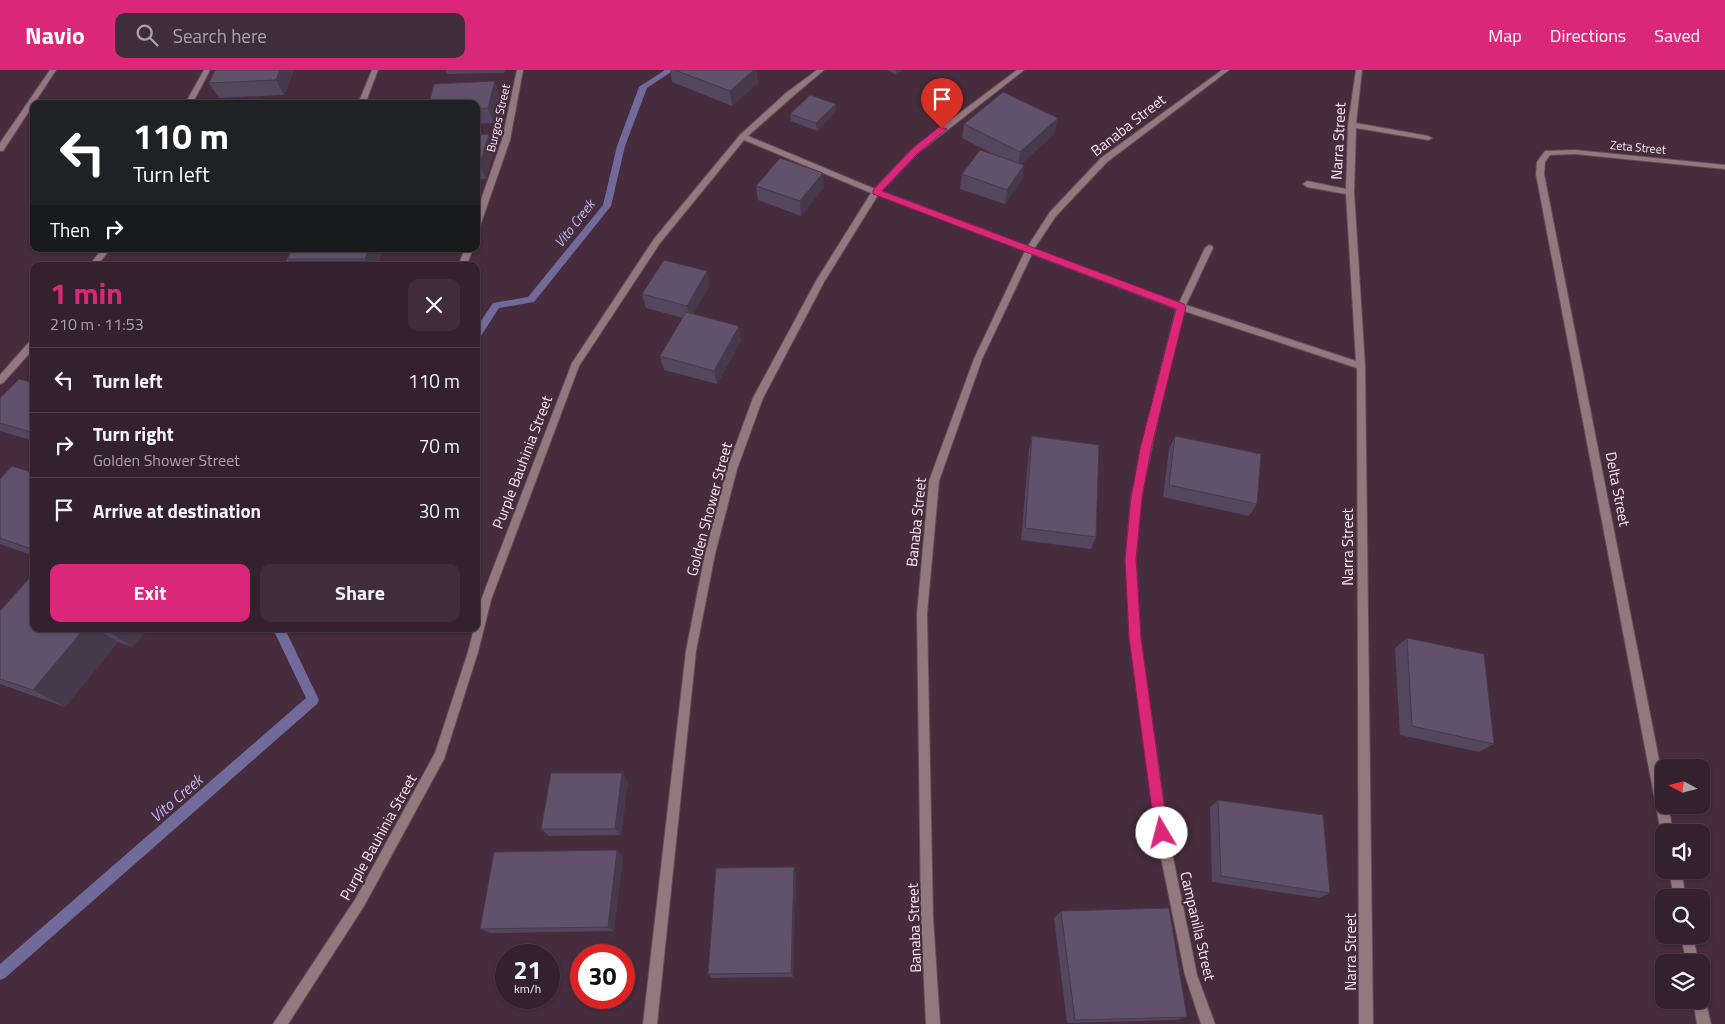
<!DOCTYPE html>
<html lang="en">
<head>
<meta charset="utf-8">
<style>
	body { margin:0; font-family:"Titillium Web",sans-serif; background:#3f2e3a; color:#f1f3f6; height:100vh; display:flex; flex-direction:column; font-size:19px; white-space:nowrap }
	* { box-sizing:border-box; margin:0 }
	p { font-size:16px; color:#a9a3aa }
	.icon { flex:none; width:28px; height:28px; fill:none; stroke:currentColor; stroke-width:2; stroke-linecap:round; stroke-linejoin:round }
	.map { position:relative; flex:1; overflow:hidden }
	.details { position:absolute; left:30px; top:192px; width:450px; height:370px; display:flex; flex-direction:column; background:#34212e; border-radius:10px; box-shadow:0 1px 4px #0004,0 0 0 1px #4e3e4a }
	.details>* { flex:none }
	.banner { position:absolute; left:30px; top:30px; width:450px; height:152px; border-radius:10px; box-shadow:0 1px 4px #0004,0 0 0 1px #4e3e4a; background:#202124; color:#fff; overflow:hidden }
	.needle { width:32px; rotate:277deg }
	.tools { position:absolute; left:1655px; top:689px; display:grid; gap:10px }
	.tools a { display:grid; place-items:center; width:55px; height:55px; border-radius:10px; background:#34212e; box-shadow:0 1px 4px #0004,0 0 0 1px #4e3e4a; font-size:25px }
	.speed { position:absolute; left:495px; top:874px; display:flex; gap:10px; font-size:25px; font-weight:700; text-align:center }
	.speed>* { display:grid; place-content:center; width:65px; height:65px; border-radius:50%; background:#34212e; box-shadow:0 1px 4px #0004,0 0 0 1px #4e3e4a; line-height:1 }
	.speed small { font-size:12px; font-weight:400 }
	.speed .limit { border:8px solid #d22; background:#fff; color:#111 }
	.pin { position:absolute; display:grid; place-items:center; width:42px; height:42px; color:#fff; margin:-51px -21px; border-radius:50% 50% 50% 0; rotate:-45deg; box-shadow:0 0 5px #0007 }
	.pin .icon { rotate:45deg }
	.me { position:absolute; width:55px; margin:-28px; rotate:352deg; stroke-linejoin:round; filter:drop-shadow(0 0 4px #0008) }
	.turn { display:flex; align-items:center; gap:18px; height:105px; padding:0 20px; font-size:22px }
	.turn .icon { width:65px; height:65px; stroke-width:2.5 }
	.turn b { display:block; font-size:35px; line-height:42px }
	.then { display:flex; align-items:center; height:48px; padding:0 20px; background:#0003; gap:10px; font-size:19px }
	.round { display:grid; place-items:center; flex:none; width:52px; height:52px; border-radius:10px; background:#3f2e3a }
	.summary { display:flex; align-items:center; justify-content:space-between; height:85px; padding:0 20px }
	h1 { font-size:30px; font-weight:700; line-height:38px; color:#db2777 }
	.cta { display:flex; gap:10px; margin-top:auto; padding:10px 20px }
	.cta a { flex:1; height:58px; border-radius:10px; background:#db2777; color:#fff; font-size:20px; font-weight:700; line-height:58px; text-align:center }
	.cta a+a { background:#3f2e3a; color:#f1f3f6 }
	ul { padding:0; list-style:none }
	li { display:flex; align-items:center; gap:15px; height:65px; padding:0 20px; border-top:1px solid #4e3e4a }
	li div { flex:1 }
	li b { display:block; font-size:19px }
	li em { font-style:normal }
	header { display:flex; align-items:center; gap:30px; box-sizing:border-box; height:70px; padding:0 25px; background:#db2777; color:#fff }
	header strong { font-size:24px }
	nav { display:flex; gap:28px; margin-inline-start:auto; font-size:18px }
	.search { width:350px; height:45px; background:#3f2e3a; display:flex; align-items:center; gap:12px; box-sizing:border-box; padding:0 18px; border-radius:10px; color:#a9a3aa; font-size:19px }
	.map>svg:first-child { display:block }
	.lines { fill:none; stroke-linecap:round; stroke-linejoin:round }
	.stream { fill:#706b9b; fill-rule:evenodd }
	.minor-casing { stroke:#634a5a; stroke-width:2 }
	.minor { fill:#93787d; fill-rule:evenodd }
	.wall { fill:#54465c }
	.shaded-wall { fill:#45394b }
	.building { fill:#62516b; stroke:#45394b }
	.route { fill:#db2777; stroke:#8e194d }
	.labels { text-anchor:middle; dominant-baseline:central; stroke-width:4.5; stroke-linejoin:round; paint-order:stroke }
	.far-street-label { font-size:12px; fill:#fbeaf4; stroke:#462c3d }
	.far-water-label { font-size:14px; font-style:italic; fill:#bfbaf5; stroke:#462c3d }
	.street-label { font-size:15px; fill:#fbeaf4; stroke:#462c3d }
	.water-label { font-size:16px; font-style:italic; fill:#bfbaf5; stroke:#462c3d }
</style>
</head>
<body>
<header>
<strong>Navio</strong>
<div class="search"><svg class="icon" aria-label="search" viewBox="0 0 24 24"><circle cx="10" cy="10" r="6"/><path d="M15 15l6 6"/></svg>Search here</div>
<nav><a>Map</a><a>Directions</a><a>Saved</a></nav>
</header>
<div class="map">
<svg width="1725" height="954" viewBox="0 0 1725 954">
	<rect width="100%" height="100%" fill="#462c3d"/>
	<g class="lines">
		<path class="stream" d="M665 0H674L647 18 625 76 611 136 534 232 499 238 479 269 476 270V258L493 233 528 227 603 135 617 76 639 17Z
			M273 559H285L319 630 317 634 5 908 0 910V894L306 628Z"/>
		<defs>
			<path id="minor" d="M50 0H56L3 81H0V73Z
				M204 0H210L192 34H185Z
				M372 0H378L365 34H358Z
				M517 0H523L510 70 480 156 476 159V144L502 70Z
				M817 0H824L792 27 748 66 875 119 912 79 1017 0H1024L918 83 881 121 1028 176 1050 142 1101 88 1222 0H1229L1107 92 1056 146 1034 179 1179 233 1205 178 1209 175 1212 176 1213 178 1186 235 1356 291 1346 124 1307 117 1303 114 1307 111 1346 119 1348 55 1356 0H1362L1356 53 1428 66 1432 68 1428 70 1356 58 1354 122 1365 296 1373 954H1359L1357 298 1184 241 1167 306 1141 428 1136 489 1140 567 1168 763 1197 905 1215 954H1201L1185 905 1156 763 1130 567 1126 489 1131 428 1159 306 1176 239 1032 184 982 289 939 411 927 544 933 847 940 954H926L921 847 917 544 929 411 974 289 1025 181 878 125 824 212 763 328 737 399 715 484 696 581 657 954H643L686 581 705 484 727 399 753 328 816 211 871 123 744 70 660 173 579 296 491 530 478 582 444 689 364 836 288 954H273L356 828 435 683 468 582 474 559H476V548L481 530 572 293 654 169 740 65 786 23Z
				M1575 80 1725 95V99L1575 84 1550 85 1545 92 1544 104 1664 715V735H1668L1673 762H1664V767L1661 762 1536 104 1537 92 1545 81Z
				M102 179H110L97 196H89Z
				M293 179H301L293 196H285Z
				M465 179H473L466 196H458Z
				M34 269V278L3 313 0 314V305L31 270Z
				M1669 800H1681L1686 828H1674Z
				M1681 865H1693L1698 892H1686Z
				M1701 924 1704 925 1711 954H1697L1693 930H1701Z"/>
		</defs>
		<use href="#minor" class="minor-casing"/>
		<use href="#minor" class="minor"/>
	</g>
	<path class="wall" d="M294 0 284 25 219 28 209 13Z
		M446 0H505L504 3 447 4Z
		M670 0H756L758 13 732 36 672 12Z
		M887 0H903L896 5Z
		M500 26 494 53 476 54V34Z
		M836 42 817 61 791 51 790 44Z
		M964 54 1055 63 1021 94 1024 95 1022 110 1005 134 960 119 962 104 995 85 962 68Z
		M476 65 494 79 486 109H476Z
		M756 116 824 117 801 146 758 130Z
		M383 179 377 195 387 196H292L287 189Z
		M710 215 693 244 741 270 717 314 664 300 660 286 683 248 646 238 642 224Z
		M34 313V371L0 361V328Z
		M1032 366 1096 467 1091 479 1021 470 1029 379Z
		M1175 366 1257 434 1249 446 1163 427 1169 379Z
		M34 403V486L0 474V409Z
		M0 541 34 559H148L133 577 118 572 65 637 0 614Z
		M1407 568 1494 674 1479 682 1400 665 1395 578Z
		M622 703 628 711 621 765 549 766 541 759Z
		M1218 730 1330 823 1319 828 1212 812 1210 737Z
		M623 786 614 861 490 863 480 859Z
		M794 797 796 803 793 907 712 908 708 904Z
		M1061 841 1187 947 1175 950 1067 953 1054 848Z"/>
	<path class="shaded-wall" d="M280 0H294L284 25 276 10Z
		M754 0H756L758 13 732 36 730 21Z
		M896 0H903L896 5Z
		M495 11 500 26 494 53 488 38Z
		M836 34V42L817 61 816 53Z
		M1058 48 1055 63 1018 96 1020 82Z
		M489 64 494 79 486 109 480 94Z
		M1024 95 1022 110 1005 134 1007 120Z
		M823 103 824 117 801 146 800 131Z
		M369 179H383L376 196H369L365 189Z
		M707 201 710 215 690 250 687 236Z
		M739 256 741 270 717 314 714 301Z
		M84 559H97L118 572 65 637 33 620Z
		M104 559H148L133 577Z
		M622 703 628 711 621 765 615 759Z
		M617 780 623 786 614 861 608 857Z
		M794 797 796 803 793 907 791 903Z"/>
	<path class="building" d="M215 0H280L276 10 209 13Z
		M675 0H754L730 21Z
		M495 11 488 38 476 39V34H429L434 14Z
		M1003 22 1058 48 1020 82 964 54Z
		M810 25 836 34 816 53 790 44Z
		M489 64 480 94H476V65Z
		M980 80 1024 95 1007 120 962 104Z
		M780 88 823 103 800 131 756 116Z
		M292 179H369L365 189H287Z
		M664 190 707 201 687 236 642 224Z
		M350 194 387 196H348Z
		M686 242 739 256 714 301 660 286Z
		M19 309 34 313V363L0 353V328Z
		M1032 366 1099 375 1096 467 1025 458Z
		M1175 366 1261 384 1257 434 1169 415Z
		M12 396 34 403V480L0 468V409Z
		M34 503V559H84L33 620 0 609V541Z
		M1407 568 1484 584 1494 674 1412 656Z
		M551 703H622L615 759H541Z
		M1218 730 1323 745 1330 823 1221 806Z
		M617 780 608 857 480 859 494 782Z
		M794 797 791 903 708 904 716 798Z
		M1169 838 1187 947 1075 950 1061 841Z"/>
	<path class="route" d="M939 57 947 59 918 83 882 121 1184 234 1186 237 1151 379 1142 428 1136 489 1141 568 1168 763 1166 767 1162 769 1157 767 1155 763 1129 568 1125 489 1131 428 1140 379 1176 239 873 124V120L912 79Z"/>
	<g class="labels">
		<g class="far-street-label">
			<text transform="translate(498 48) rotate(-77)">Burgos Street</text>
			<text transform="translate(1638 77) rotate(5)">Zeta Street</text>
		</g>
		<g class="far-water-label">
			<text transform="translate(574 153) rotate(-52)">Vito Creek</text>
		</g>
		<g class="street-label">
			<text transform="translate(1128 55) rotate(-38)">Banaba Street</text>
			<text transform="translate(1338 71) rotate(-87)">Narra Street</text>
			<text transform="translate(522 392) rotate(-69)">Purple Bauhinia Street</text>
			<text transform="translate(1618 419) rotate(79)">Delta Street</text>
			<text transform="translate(709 439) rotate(-75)">Golden Shower Street</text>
			<text transform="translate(916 452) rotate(-84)">Banaba Street</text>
			<text transform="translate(1347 477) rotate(-90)">Narra Street</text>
			<text transform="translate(378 767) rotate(-61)">Purple Bauhinia Street</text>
			<text transform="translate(1198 856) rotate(77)">Campanilla Street</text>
			<text transform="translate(914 858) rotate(-92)">Banaba Street</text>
			<text transform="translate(1350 882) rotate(-90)">Narra Street</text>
		</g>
		<g class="water-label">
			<text transform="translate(176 728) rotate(-41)">Vito Creek</text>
		</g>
	</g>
</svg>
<div class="tools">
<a><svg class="needle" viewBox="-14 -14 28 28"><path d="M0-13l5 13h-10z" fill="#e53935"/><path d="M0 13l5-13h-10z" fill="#a9a3aa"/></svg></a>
<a><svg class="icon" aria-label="sound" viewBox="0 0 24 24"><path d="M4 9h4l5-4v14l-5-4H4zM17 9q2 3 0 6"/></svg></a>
<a><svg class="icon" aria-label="search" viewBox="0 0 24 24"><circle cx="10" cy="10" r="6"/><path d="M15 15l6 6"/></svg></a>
<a><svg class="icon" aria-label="layers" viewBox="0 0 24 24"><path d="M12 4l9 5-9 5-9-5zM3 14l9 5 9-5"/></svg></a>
</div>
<div class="speed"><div>21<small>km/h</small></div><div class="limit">30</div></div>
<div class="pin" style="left:942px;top:59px;background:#d93025"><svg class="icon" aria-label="arrive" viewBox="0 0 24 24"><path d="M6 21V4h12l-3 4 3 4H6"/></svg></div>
<svg class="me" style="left:1162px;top:763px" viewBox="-20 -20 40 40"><circle r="19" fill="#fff"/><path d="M0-13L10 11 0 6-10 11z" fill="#db2777"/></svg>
<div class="banner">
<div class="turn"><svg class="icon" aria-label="left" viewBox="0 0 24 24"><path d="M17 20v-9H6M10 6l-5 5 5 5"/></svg><div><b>110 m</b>Turn left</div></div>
<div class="then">Then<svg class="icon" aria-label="right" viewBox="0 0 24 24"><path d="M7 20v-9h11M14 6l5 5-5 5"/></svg></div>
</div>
<section class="details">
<div class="summary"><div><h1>1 min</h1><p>210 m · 11:53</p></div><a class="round"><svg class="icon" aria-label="close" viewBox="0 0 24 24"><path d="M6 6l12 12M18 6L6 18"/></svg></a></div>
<ul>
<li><svg class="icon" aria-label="left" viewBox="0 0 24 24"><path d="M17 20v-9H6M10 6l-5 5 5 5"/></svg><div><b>Turn left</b></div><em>110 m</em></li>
<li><svg class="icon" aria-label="right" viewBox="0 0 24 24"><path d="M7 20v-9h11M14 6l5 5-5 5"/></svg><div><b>Turn right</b><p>Golden Shower Street</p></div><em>70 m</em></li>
<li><svg class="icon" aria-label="arrive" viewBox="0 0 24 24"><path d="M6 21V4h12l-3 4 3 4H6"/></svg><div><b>Arrive at destination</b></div><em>30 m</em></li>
</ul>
<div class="cta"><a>Exit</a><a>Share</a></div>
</section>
</div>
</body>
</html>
